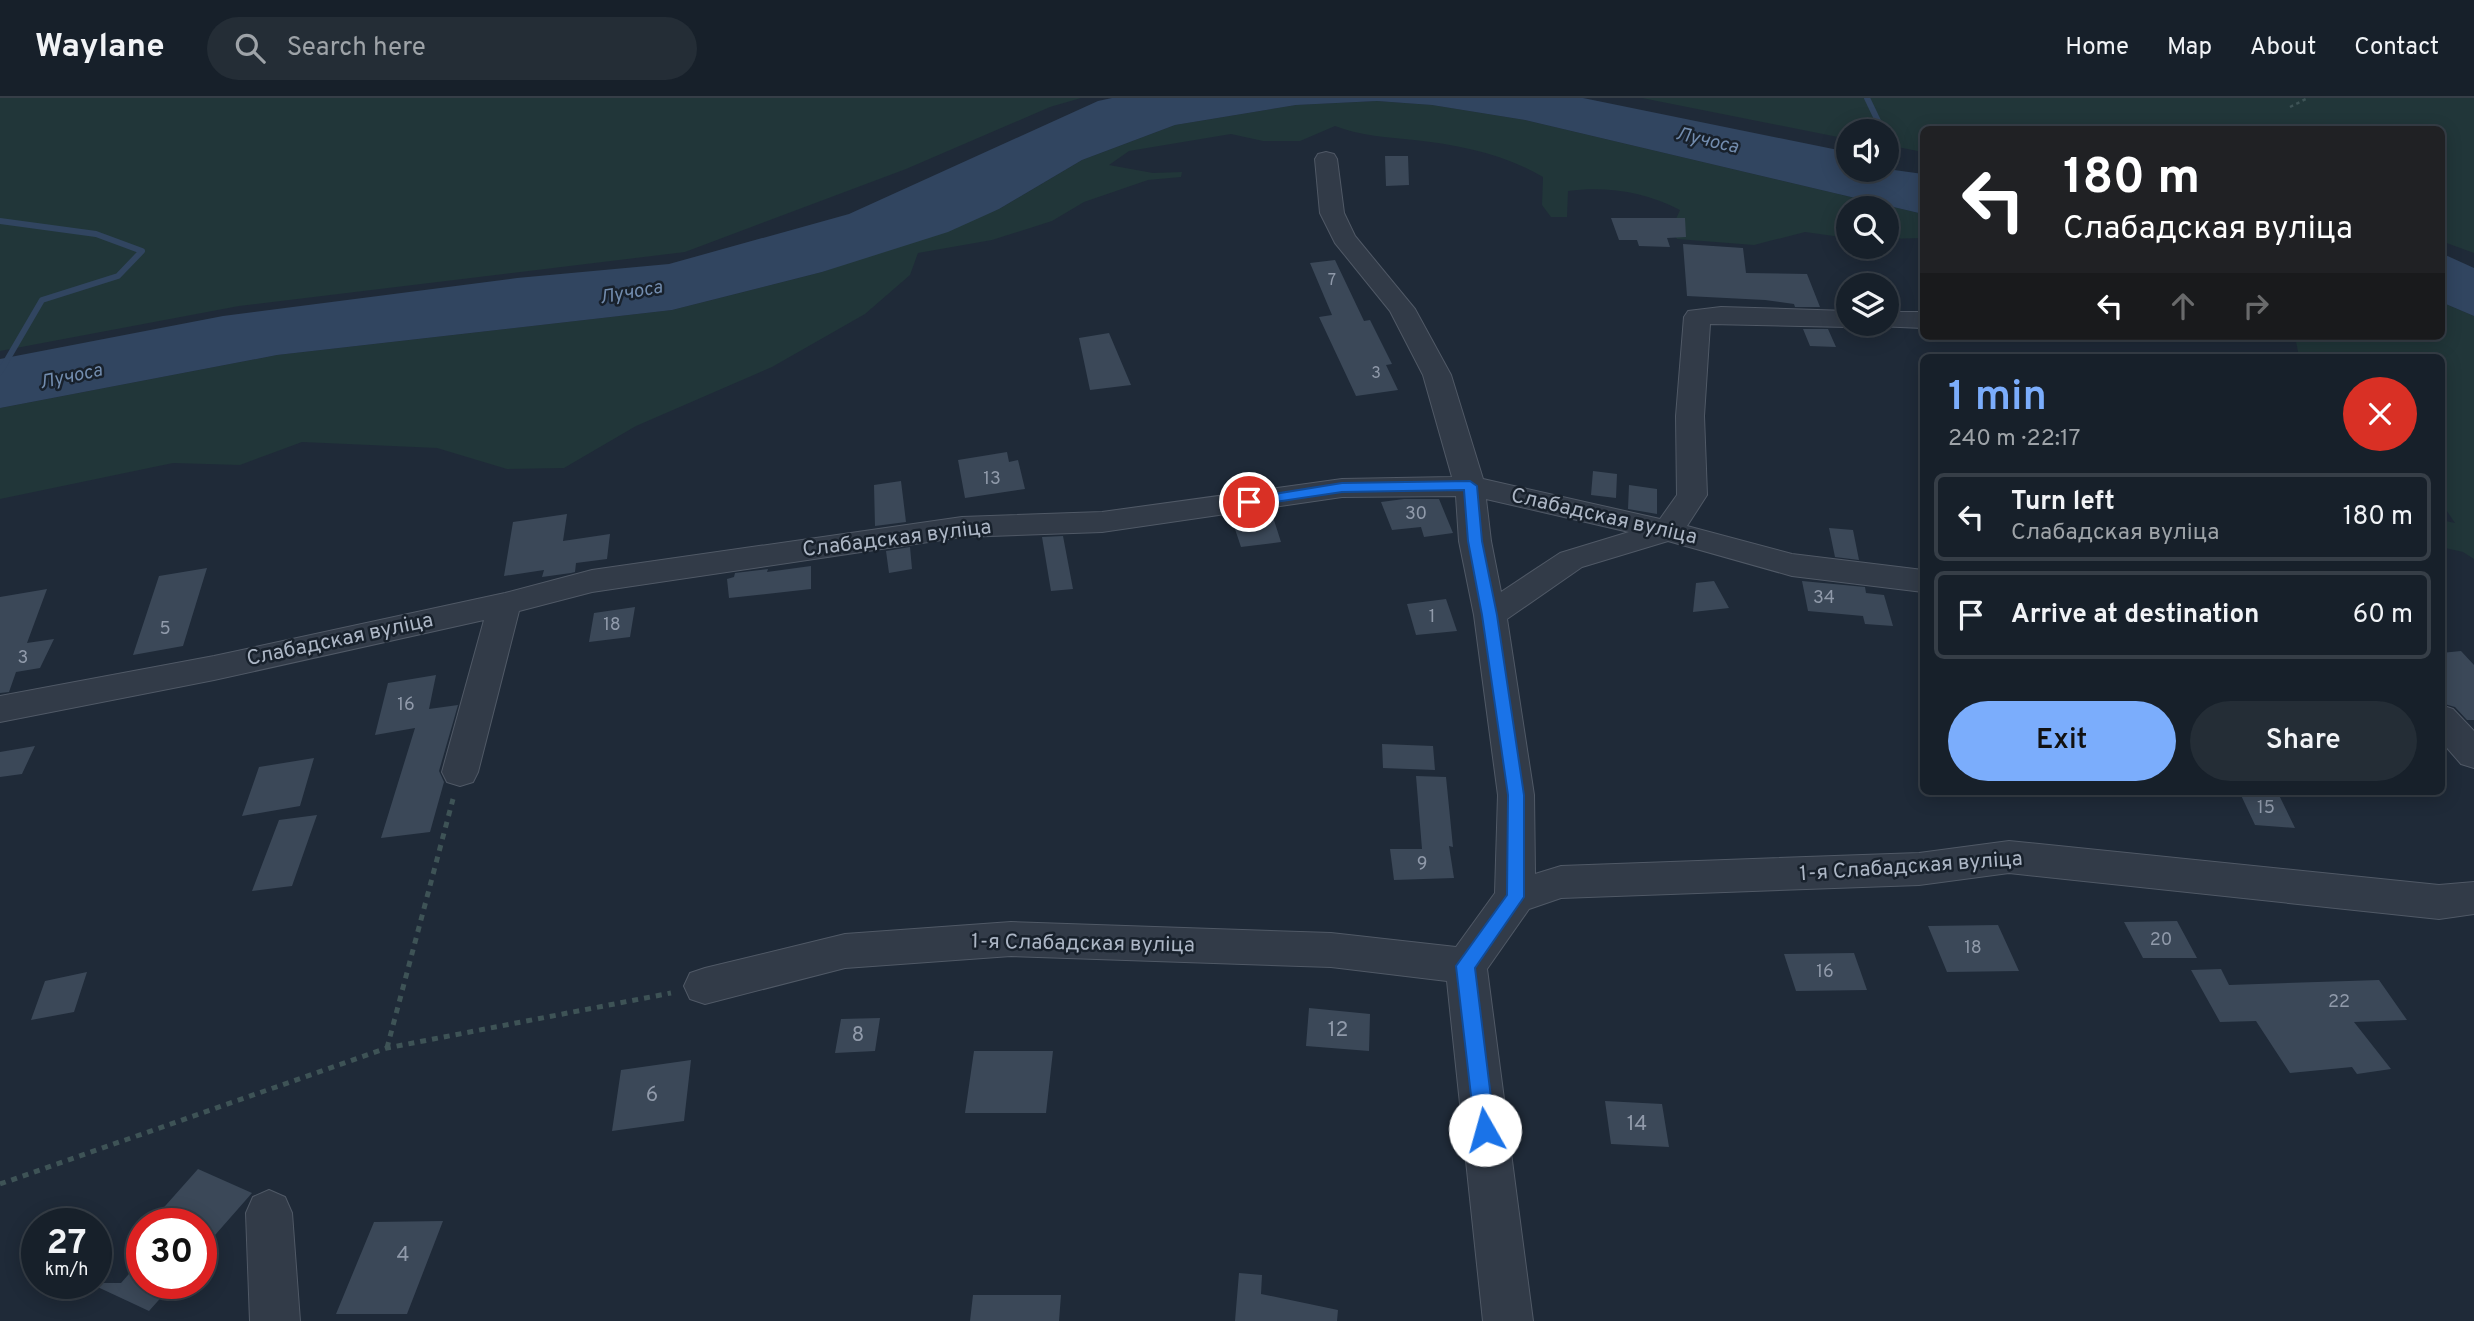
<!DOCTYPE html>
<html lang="en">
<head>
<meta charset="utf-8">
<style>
	body { margin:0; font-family:Overpass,sans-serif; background:#242d36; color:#f1f3f6; height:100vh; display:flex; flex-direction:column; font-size:26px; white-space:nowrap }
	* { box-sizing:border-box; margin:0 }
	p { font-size:23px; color:#9ea3a8 }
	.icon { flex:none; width:38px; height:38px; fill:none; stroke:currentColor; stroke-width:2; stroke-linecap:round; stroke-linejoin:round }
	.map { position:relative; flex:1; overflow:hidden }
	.drawer { position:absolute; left:1920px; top:256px; width:525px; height:441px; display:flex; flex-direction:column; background:#17202a; border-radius:10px; box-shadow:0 4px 18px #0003,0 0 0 2px #363e47 }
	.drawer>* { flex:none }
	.guide { position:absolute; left:1920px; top:28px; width:525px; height:214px; border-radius:10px; box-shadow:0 4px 18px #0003,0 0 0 2px #363e47; background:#202124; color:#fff; overflow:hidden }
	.buttons { position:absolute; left:1836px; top:21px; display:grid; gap:14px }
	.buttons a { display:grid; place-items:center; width:63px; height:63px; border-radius:50%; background:#17202a; box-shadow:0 4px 18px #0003,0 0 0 2px #363e47; font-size:35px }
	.speed { position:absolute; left:21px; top:1110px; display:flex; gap:14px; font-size:35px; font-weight:700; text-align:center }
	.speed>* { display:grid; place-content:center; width:91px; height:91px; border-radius:50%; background:#17202a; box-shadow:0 4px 18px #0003,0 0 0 2px #363e47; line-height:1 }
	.speed small { font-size:18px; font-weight:400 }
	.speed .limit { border:10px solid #d22; background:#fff; color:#111 }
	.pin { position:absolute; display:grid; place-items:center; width:60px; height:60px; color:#fff; margin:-30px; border:4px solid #fff; border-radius:50%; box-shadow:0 2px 7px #0007 }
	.me { position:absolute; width:77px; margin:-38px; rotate:353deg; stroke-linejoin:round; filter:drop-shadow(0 0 5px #0008) }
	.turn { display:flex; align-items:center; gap:24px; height:147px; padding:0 28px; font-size:32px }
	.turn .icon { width:91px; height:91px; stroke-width:2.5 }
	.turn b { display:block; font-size:49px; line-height:60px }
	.lanes { display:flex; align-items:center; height:66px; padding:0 28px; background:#0003; justify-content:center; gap:35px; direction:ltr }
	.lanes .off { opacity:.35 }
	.round { display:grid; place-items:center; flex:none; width:74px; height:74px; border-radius:37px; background:#242d36 }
	.headline { display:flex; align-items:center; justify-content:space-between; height:119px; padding:0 28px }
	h1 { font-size:42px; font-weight:600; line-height:52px; color:#7badfc }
	.action { display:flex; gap:14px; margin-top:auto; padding:14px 28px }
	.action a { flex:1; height:80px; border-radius:42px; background:#7badfc; color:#111; font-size:28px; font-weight:600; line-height:80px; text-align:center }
	.action a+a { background:#242d36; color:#f1f3f6 }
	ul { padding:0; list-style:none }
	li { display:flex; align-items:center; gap:21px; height:88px; margin:0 14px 10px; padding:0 14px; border:4px solid #363e47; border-radius:10px }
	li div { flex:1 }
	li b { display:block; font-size:26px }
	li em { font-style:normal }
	header { display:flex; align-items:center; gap:42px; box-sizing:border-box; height:98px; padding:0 35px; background:#17202a; border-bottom:2px solid #363e47 }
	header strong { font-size:33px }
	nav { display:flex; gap:38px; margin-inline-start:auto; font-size:24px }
	.search { width:490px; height:63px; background:#242d36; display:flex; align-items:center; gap:18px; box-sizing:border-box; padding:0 24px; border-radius:38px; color:#9ea3a8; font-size:26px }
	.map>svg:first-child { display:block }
	.green { fill:#213639 }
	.water { fill:#314560 }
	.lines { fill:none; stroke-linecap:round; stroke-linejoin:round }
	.stream { stroke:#314560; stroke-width:6 }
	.building { fill:#3b4858 }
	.minor-casing { stroke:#505966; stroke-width:2 }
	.path-far1 { stroke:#3e5356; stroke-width:2.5; stroke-dasharray:3.5 3.5; stroke-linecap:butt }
	.path { stroke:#3e5356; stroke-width:5; stroke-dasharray:6 6; stroke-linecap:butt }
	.minor { fill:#323b48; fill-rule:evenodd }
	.route { fill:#1a73e8; stroke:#114b97; stroke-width:2 }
	.labels { text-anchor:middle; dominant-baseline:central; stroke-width:5; stroke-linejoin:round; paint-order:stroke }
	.far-number-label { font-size:16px; fill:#909aaa }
	.number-label { font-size:18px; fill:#909aaa }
	.far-water-label { font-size:19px; font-style:italic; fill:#738daf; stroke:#18212c }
	.street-label { font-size:21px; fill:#acb6c5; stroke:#18212c }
	.near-number-label { font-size:21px; fill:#909aaa }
</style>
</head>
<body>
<header>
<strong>Waylane</strong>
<div class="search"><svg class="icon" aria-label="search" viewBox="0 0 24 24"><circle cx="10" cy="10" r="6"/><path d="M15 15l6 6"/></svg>Search here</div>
<nav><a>Home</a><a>Map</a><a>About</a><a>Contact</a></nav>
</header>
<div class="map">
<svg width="2474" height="1223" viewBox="0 0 2474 1223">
	<rect width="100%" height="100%" fill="#1f2a38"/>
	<path class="green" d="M0 0H1081L1050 9 906 71 685 154 239 208 0 253Z
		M1642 0H2474V155L2441 143V32H1923V54L1887 47 1886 33H1848V41Z
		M1377 3 1432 7 1525 22 1923 116V140L1887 141 1886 110H1848V140L1805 134 1754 147 1677 141 1671 132 1680 112C1645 94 1607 88 1568 93L1567 119H1551L1542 107 1543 79C1504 56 1460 47 1414 42 1388 39 1360 38 1335 28L1300 43H1263L1231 36 1129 53 1109 67 1153 75 1182 74 1181 79 1148 82 1084 104 1052 123 992 142 918 155 910 177 865 216 772 269 636 328 564 370 507 371 437 350 302 344 240 367 173 365 0 401V310L277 257 672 212 822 174 999 111 1082 62 1175 27 1296 7Z
		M2441 204 2474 218V461L2463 454 2441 449V422L2455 425 2441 404V259H2299L2295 238H2441Z"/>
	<path class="water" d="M1112 0H1583L1848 54V72L1887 71 1923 76V116L1525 22 1432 7 1377 3 1296 7 1175 27 1082 62 999 111 948 134 822 174 672 212 277 257 0 310V261L223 218 517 180 669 166 849 116 1098 3Z
		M2441 155 2474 170V218L2441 204Z"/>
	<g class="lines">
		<path class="stream" d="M1867 0 1878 23 1867 33
			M0 123 96 136 142 153 118 178 42 202 0 274"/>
	</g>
	<path class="building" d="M1385 58H1408L1409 87 1386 88Z
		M1611 120H1685L1686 139 1667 140 1670 149 1639 148 1637 142H1619Z
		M1683 146 1743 150 1746 175 1807 176 1820 209H1795L1794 206 1765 202 1687 198Z
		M1335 162 1364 223 1370 222 1392 266 1386 267 1398 292 1356 298 1319 219 1332 217 1310 165Z
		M1803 231H1828L1836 249 1810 248Z
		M1109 235 1131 287 1090 292 1079 240Z
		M1007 354 1009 364 1018 362 1025 391 965 400 958 362Z
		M1593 373 1617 376 1616 400 1591 397Z
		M901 383 906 424 875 428 874 387Z
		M1629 387 1657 391V416L1628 411Z
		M1404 401H1439L1453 435 1424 439 1421 429 1392 432 1381 404Z
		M567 416 563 443 610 436 607 461 576 465 575 474 571 475 542 479 544 472 504 478 513 424Z
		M1273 419 1281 444 1241 449 1233 425Z
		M1829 430 1853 432 1859 462 1835 459Z
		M1063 438 1073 491 1051 493 1042 439Z
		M910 449 912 471 889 475 886 453Z
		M811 468V491L729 500 727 481 734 479 735 475 768 471 767 474Z
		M207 470 183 548 133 557 159 478Z
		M1714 483 1729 510 1693 514 1696 485Z
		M1802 483 1865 489 1866 495 1884 497 1893 528 1865 526 1863 518 1808 513Z
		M47 491 27 545 54 541 40 570 16 574 9 594 0 595V499Z
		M1446 501 1457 533 1416 537 1407 506Z
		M635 509 630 539 589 544 594 515Z
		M2461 553 2474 567V622H2467L2455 609 2441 605V555Z
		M436 577 429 611 458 607 439 673 444 684 430 734 381 740 415 630 375 637 388 585Z
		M1382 646 1433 648 1435 672 1383 670Z
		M35 648 22 676 0 679V654Z
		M314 660 300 708 242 718 259 669Z
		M1416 678 1446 679 1453 749 1449 748 1454 780 1394 782 1390 751H1422Z
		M2239 693H2277L2295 730 2255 727Z
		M317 717 292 788 252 793 279 722Z
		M2177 823 2197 860H2143L2124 824Z
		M1998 827 2019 873 1947 874 1928 828Z
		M1854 855 1867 892 1796 893 1784 856Z
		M2221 871 2229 887 2379 882 2407 922 2354 924 2391 971 2357 976 2352 969 2290 975 2256 923 2220 924 2191 872Z
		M87 874 74 914 31 922 45 883Z
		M1309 910 1370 916 1369 953 1306 948Z
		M880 920 875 953 835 955 841 921Z
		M974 953H1053L1046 1015H965Z
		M691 962 684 1023 612 1033 621 972Z
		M1605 1003 1662 1006 1669 1049 1611 1046Z
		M198 1071 252 1095 201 1153V1125H150Z
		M443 1123 407 1216H336L374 1124Z
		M142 1161V1185H174L149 1213 89 1185H121Z
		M1239 1175 1262 1177 1261 1196 1338 1212 1337 1223H1235Z
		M973 1197H1061L1059 1223H970Z"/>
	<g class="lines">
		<defs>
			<path id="minor" d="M1326 54 1334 56 1337 61 1344 115 1355 138 1415 211 1451 277 1483 381 1660 421 1677 397 1676 318 1684 219 1688 213 1721 209 1848 213V226H1858L1848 229 1710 226 1704 318 1707 397 1687 428 1792 456 1923 472V494L1792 478 1668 443 1582 469 1507 521 1534 697 1535 776 1561 768 1919 755 2009 743 2439 787 2474 784V816L2439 821 2009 775 1919 787 1561 800 1529 811 1487 871 1533 1223H1483L1447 883 1331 869 1011 858 845 870 705 906 690 901 684 888 690 875 705 870 845 836 1011 824 1331 835 1456 849 1495 795 1498 697 1474 517 1459 443 1456 398 1342 399 1102 434 962 439 592 494 519 513 478 674 473 684 460 688 447 684 442 674 484 522 214 582 0 624V598L214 558 505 495 592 472 962 419 1102 414 1342 381 1452 379 1423 277 1390 213 1335 145 1320 115 1315 61 1318 56ZM1486 401 1629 434 1560 455 1501 494 1491 443Z
				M1886 214H1923V230L1877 228 1876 226H1886Z
				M2441 607 2453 611 2474 633V670L2461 666 2441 643Z
				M269 1092 285 1099 292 1115 300 1223H250L246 1115 253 1099Z"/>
		</defs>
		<use href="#minor" class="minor-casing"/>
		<path class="path-far1" d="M2290 9 2308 0"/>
		<path class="path" d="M387 950 453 701
			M0 1086 387 950 671 895"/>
		<use href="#minor" class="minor"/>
	</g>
	<path class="route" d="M1470 383 1477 388 1482 443 1497 517 1524 697V799L1475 870 1495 1032 1492 1039 1485 1042 1478 1039 1475 1032 1456 868 1507 797 1508 697 1482 517 1468 443 1464 392 1342 394 1249 408 1242 404 1249 400 1342 385Z"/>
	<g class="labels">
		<g class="far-number-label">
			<text x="1332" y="183">7</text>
			<text x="1376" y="276">3</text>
		</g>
		<g class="number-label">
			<text x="992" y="381">13</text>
			<text x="1416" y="416">30</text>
			<text x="1824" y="500">34</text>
			<text x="1432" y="519">1</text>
			<text x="612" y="527">18</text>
			<text x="165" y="531">5</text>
			<text x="23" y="560">3</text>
			<text x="406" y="607">16</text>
			<text x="2266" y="710">15</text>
			<text x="1422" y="766">9</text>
			<text x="2161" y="842">20</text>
			<text x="1973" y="850">18</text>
			<text x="1825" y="874">16</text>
			<text x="2339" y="904">22</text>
		</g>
		<g class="far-water-label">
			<text transform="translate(1707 43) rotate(13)">Лучоса</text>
			<text transform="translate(631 195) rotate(-10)">Лучоса</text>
			<text transform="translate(71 279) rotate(-12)">Лучоса</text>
		</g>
		<g class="street-label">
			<text transform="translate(1604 419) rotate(13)">Слабадская вуліца</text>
			<text transform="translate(897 441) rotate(-7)">Слабадская вуліца</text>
			<text transform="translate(340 542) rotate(-12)">Слабадская вуліца</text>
			<text transform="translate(1911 769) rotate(-4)">1-я Слабадская вуліца</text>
			<text transform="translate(1083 846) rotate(1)">1-я Слабадская вуліца</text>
		</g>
		<g class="near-number-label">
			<text x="1338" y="932">12</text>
			<text x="858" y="937">8</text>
			<text x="652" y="997">6</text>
			<text x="1637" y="1026">14</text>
			<text x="403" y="1157">4</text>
		</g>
	</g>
</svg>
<div class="buttons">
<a><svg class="icon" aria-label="sound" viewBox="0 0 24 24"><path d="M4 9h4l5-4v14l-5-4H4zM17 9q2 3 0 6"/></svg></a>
<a><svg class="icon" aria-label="search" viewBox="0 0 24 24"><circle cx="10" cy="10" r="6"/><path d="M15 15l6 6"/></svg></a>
<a><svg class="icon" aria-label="layers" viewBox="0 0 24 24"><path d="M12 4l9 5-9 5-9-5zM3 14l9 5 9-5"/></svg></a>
</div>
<div class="speed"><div>27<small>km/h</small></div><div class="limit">30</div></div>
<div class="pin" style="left:1249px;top:404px;background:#d93025"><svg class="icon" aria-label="arrive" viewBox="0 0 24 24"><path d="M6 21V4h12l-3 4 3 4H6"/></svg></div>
<svg class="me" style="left:1485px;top:1032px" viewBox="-20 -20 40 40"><circle r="19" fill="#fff"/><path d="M0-13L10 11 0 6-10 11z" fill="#1a73e8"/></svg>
<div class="guide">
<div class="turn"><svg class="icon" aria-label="left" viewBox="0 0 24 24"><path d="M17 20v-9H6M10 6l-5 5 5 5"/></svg><div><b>180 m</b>Слабадская вуліца</div></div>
<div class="lanes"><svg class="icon" aria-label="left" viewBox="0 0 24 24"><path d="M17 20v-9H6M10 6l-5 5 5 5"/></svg><svg class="icon off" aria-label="ahead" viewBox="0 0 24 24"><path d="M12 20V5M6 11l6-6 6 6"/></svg><svg class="icon off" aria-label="right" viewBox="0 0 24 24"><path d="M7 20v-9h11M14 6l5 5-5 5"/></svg></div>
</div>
<section class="drawer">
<div class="headline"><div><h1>1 min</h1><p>240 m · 22:17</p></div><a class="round" style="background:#d93025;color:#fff"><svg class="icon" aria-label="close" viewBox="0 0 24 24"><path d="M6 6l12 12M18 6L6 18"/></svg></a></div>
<ul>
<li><svg class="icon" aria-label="left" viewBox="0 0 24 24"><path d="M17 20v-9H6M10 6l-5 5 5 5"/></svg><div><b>Turn left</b><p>Слабадская вуліца</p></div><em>180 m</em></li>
<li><svg class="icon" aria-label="arrive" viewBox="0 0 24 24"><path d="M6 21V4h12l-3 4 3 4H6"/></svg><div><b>Arrive at destination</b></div><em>60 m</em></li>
</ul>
<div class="action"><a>Exit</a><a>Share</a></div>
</section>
</div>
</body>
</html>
